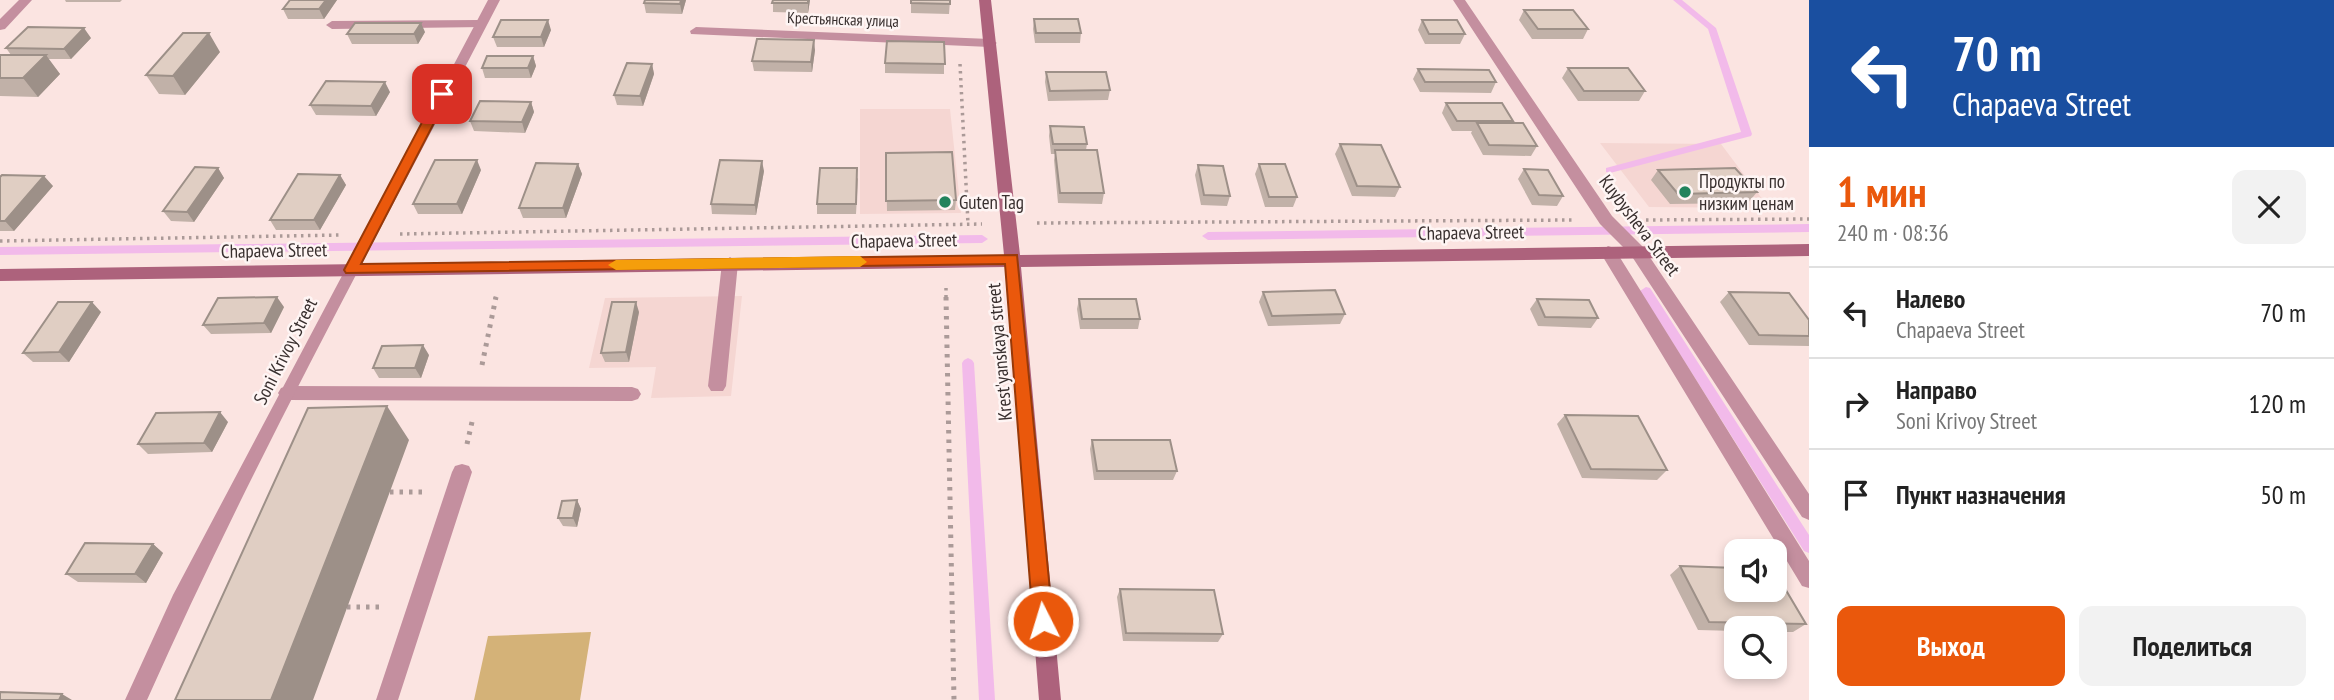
<!DOCTYPE html>
<html lang="ru">
<head>
<meta charset="utf-8">
<style>
	body { margin:0; font-family:"PT Sans Narrow",sans-serif; background:#f2f2f2; color:#222; height:100vh; display:flex; flex-direction:column; font-size:26px; white-space:nowrap }
	* { box-sizing:border-box; margin:0 }
	p { font-size:23px; color:#767676 }
	.icon { flex:none; width:38px; height:38px; fill:none; stroke:currentColor; stroke-width:2; stroke-linecap:round; stroke-linejoin:round }
	.map { position:relative; flex:1; overflow:hidden }
	.drawer { display:flex; flex-direction:column; background:#fff; width:525px }
	.drawer>* { flex:none }
	.guide { background:#1a4fa0; color:#fff; overflow:hidden }
	.tools { position:absolute; left:1724px; top:539px; display:grid; gap:14px }
	.tools a { display:grid; place-items:center; width:63px; height:63px; border-radius:14px; background:#fff; box-shadow:0 4px 10px #0003; font-size:35px }
	.pin { position:absolute; display:grid; place-items:center; width:60px; height:60px; color:#fff; margin:-30px; border-radius:14px; box-shadow:0 4px 10px #0006 }
	.me { position:absolute; width:77px; margin:-38px; rotate:355deg; stroke-linejoin:round; filter:drop-shadow(0 0 5px #0008) }
	.turn { display:flex; align-items:center; gap:24px; height:147px; padding:0 28px; font-size:32px }
	.turn .icon { width:91px; height:91px; stroke-width:2.5 }
	.turn b { display:block; font-size:49px; line-height:60px }
	.round { display:grid; place-items:center; flex:none; width:74px; height:74px; border-radius:14px; background:#f2f2f2 }
	.head { display:flex; align-items:center; justify-content:space-between; height:119px; padding:0 28px }
	h1 { font-size:42px; font-weight:700; line-height:52px; color:#ea580c }
	.cta { display:flex; gap:14px; margin-top:auto; padding:14px 28px }
	.cta a { flex:1; height:80px; border-radius:14px; background:#ea580c; color:#fff; font-size:28px; font-weight:700; line-height:80px; text-align:center }
	.cta a+a { background:#f2f2f2; color:#222 }
	ul { padding:0; list-style:none }
	li { display:flex; align-items:center; gap:21px; height:91px; padding:0 28px; border-top:2px solid #e0e0e0 }
	li div { flex:1 }
	li b { display:block; font-size:26px }
	li em { font-style:normal }
	main { display:flex; flex:1; min-height:0 }
	.map>svg:first-child { display:block }
	.built { fill:#f5d6d2 }
	.green { fill:#d4b278 }
	.lines { fill:none; stroke-linecap:round; stroke-linejoin:round }
	.stream { fill:#f2baea; fill-rule:evenodd }
	.path-far1 { stroke:#ab9a98; stroke-width:3.5; stroke-dasharray:2.5 4.5; stroke-linecap:butt }
	.path { stroke:#ab9a98; stroke-width:5; stroke-dasharray:3.5 6; stroke-linecap:butt }
	.lane { fill:#c48f9f; fill-rule:evenodd }
	.street { fill:#c48f9f; fill-rule:evenodd }
	.secondary { fill:#ad627c; fill-rule:evenodd }
	.wall { fill:#c1b1a8 }
	.shaded-wall { fill:#9d9088 }
	.building { fill:#e0cec3; stroke:#9d9088; stroke-width:2 }
	.route { fill:#ea580c; stroke:#983908; stroke-width:2 }
	.slow { fill:#f59e0b }
	.poi-dot { fill:#22835c; stroke:#fef5f4; stroke-width:2.5 }
	.labels { text-anchor:middle; dominant-baseline:central; stroke-width:5; stroke-linejoin:round; paint-order:stroke }
	.far-street-label { font-size:16px; fill:#382f2e; stroke:#fef5f4 }
	.poi-label { font-size:19px; fill:#382f2e; stroke:#fef5f4; text-anchor:start }
	.street-label { font-size:19px; fill:#382f2e; stroke:#fef5f4 }
</style>
</head>
<body>
<main>
<div class="map">
<svg width="1809" height="700" viewBox="0 0 1809 700">
	<rect width="100%" height="100%" fill="#fbe4e1"/>
	<path class="built" d="M860 109H950L961 213 860 214Z
		M1600 143 1721 144 1769 208 1649 207Z
		M742 296 731 396 651 398 656 367 589 368 605 298Z"/>
	<path class="green" d="M591 632 580 700H474L488 636Z"/>
	<g class="lines">
		<path class="stream" d="M1673 0H1682L1716 28 1752 134 1751 136 1610 173 1606 172V168L1741 132 1708 29Z
			M1809 224V232L1208 240 1202 236 1208 232Z
			M982 235 988 239 982 243 0 255V247Z
			M1646 287 1650 288 1809 535V553L1804 551 1642 294 1640 291Z
			M968 358 972 360 974 363 995 700H979L962 363 964 360Z"/>
		<path class="path-far1" d="M960 64 968 224
			M1646 220 1809 219
			M1037 223 1574 220
			M400 234 982 224
			M0 241 342 235
			M946 288V299
			M495 299 496 295"/>
		<path class="path" d="M946 297 954 700
			M482 365 496 297
			M467 444 472 422
			M390 492H424
			M347 607H385"/>
		<path class="lane" d="M479 20 485 24 484 27 332 29 326 25 332 21Z
			M696 27 990 39 997 43 990 47 691 34 690 31Z
			M1608 246 1614 248 1809 561V588L1802 586 1600 252Z
			M730 257 738 263 726 386 723 391H711L708 386 722 263Z
			M287 386 632 387 638 389 641 394 638 399 632 401 287 400 281 398 278 393 281 388Z
			M462 464 469 466 472 472 398 700H376L452 472 455 466Z"/>
		<path class="street" d="M19 0H32L5 29 0 30V19Z
			M488 0H500C380 232 253 461 147 700H125L173 595Z
			M1453 0H1465L1612 216 1643 247 1809 494V520L1802 517 1631 255 1600 224Z"/>
		<path class="secondary" d="M979 0H991L1020 255 1809 244V256L1021 267 1061 700H1039L1005 267 0 281V269L1004 255Z"/>
	</g>
	<path class="wall" d="M65 0H122L120 2H66Z
		M290 0H337L324 19H288L283 9Z
		M645 0H686L682 14 646 13 644 3Z
		M773 0H810L808 13 773 12Z
		M911 0H950L949 14 911 13Z
		M1524 10 1588 29 1583 39H1532L1519 20Z
		M1034 19 1081 33 1080 43H1035L1033 29Z
		M1422 20 1465 34 1460 44H1425L1418 30Z
		M551 30 544 47H497L493 37Z
		M425 32 418 44H352L347 34Z
		M91 38 71 59H48L60 74 38 97 0 96V55H11L6 48Z
		M944 42V74L885 73V63Z
		M815 50 812 72 754 71 752 61Z
		M220 52 185 95 159 94 146 75Z
		M533 56 536 66 531 78H485L482 68Z
		M652 64 654 74 643 106 617 105 614 95Z
		M1568 68 1645 91 1639 101H1578L1562 78Z
		M1418 69 1496 82 1491 93 1420 92 1413 79Z
		M1046 72 1110 90 1108 100 1048 101 1045 82Z
		M390 92 376 116 316 115 310 105Z
		M531 102 534 112 525 133 474 131 470 121Z
		M1446 103 1513 121 1512 123 1537 146 1531 156 1483 155 1471 133 1472 131H1452L1442 113Z
		M1050 126 1087 144 1086 150 1104 193 1102 204 1058 203 1054 160 1055 154H1051L1049 136Z
		M1340 144 1400 187 1395 197 1352 196 1335 154Z
		M886 153 956 200 955 210 887 211Z
		M578 164 582 174 566 218H523L519 208Z
		M1259 164 1297 197 1293 207H1265L1255 174Z
		M1198 165 1230 196 1227 206 1201 205 1195 175Z
		M218 168 224 178 194 222 171 221 163 211Z
		M1524 169 1563 196 1557 206 1532 205 1518 179Z
		M481 170 462 214H418L413 204Z
		M1658 170 1757 192 1748 203 1670 204 1651 180Z
		M764 171 756 215 712 214 711 204Z
		M340 175 346 185 320 230H276L270 220Z
		M0 177 53 186 14 231H0Z
		M858 178 856 214H817V204Z
		M1263 292 1345 314 1340 324 1268 326 1259 302Z
		M1729 292 1809 320V346L1749 345 1720 302Z
		M1079 299 1140 319 1138 329H1080L1077 309Z
		M1537 299 1598 318 1591 328 1538 326 1530 309Z
		M284 307 271 333 211 334 203 325Z
		M101 312 69 362H33L23 353Z
		M639 312 629 362H605L601 353Z
		M429 355 421 378H379L373 368Z
		M1565 415 1667 470 1657 480 1582 478 1557 424Z
		M228 422 212 452 148 454 138 444Z
		M1092 440 1177 471 1173 480H1094L1090 449Z
		M577 500 581 509 577 527 563 526 558 518Z
		M153 544 163 553 146 583 78 582 66 574Z
		M1680 566 1806 624 1793 632H1774V628H1736V631L1698 630 1670 575Z
		M1120 589 1223 634 1218 642 1123 641 1117 597Z"/>
	<path class="shaded-wall" d="M326 0H337L324 19 319 9Z
		M681 0H686L682 14 680 4Z
		M808 0H810L808 13Z
		M548 20 551 30 544 47 541 37Z
		M421 23 425 32 418 44 414 34Z
		M84 28 91 38 71 59 64 49Z
		M209 33 220 52 185 95 173 76Z
		M814 40 815 50 812 72 811 62Z
		M46 55 60 74 38 97 23 78Z
		M533 56 536 66 531 78 528 68Z
		M652 64 654 74 643 106 640 96Z
		M385 82 390 92 376 116 371 106Z
		M531 102 534 112 525 133 522 122Z
		M477 160 481 170 462 214 457 204Z
		M762 161 764 171 756 215 755 205Z
		M578 164 582 174 566 218 563 208Z
		M218 168 224 178 194 222 187 212Z
		M340 175 346 185 320 230 314 220Z
		M44 176 53 186 14 231 5 221Z
		M277 297 284 307 271 333 264 323Z
		M92 302 101 312 69 362 59 352Z
		M636 302 639 312 629 362 626 352Z
		M423 345 429 355 421 378 415 368Z
		M387 406 409 440 313 700H271Z
		M220 412 228 422 212 452 204 443Z
		M577 500 581 509 577 527 573 518Z
		M153 544 163 553 146 583 135 574Z
		M62 694 72 700H59Z"/>
	<path class="building" d="M290 0H326L319 9H283Z
		M645 0H681L680 4 644 3Z
		M773 0H808V3H772Z
		M911 0H950V4L911 3Z
		M1524 10H1573L1588 29H1538Z
		M1034 19H1078L1081 33H1036Z
		M501 20H548L541 37H493Z
		M1422 20H1457L1465 34H1429Z
		M355 23H421L414 34H347Z
		M28 27 84 28 64 49 6 48Z
		M183 33H209L173 76 146 75Z
		M757 39 814 40 811 62 752 61Z
		M887 41 944 42 945 64 885 63Z
		M0 55H46L23 78H0Z
		M487 56H533L528 68H482Z
		M627 63 652 64 640 96 614 95Z
		M1568 68H1628L1645 91H1584Z
		M1418 69 1489 70 1496 82H1425Z
		M1046 72H1106L1110 90 1050 91Z
		M326 81 385 82 371 106 310 105Z
		M480 101 531 102 522 122 470 121Z
		M1446 103H1502L1513 121H1457Z
		M1477 123H1523L1537 146 1489 145Z
		M1050 126 1084 127 1087 144H1053Z
		M1340 144 1381 145 1400 187 1357 186Z
		M1055 150H1097L1104 193H1060Z
		M952 152 956 200 886 201V153Z
		M435 160H477L457 204H413Z
		M720 160 762 161 755 205 711 204Z
		M536 163 578 164 563 208H519Z
		M1259 164H1285L1297 197H1269Z
		M1198 165 1223 166 1230 196 1204 195Z
		M195 167 218 168 187 212 163 211Z
		M820 168H857L856 204H817Z
		M1735 168 1757 192 1678 194 1658 170Z
		M1524 169 1548 170 1563 196 1539 195Z
		M298 174 340 175 314 220H270Z
		M2 175 44 176 5 221H0V177Z
		M1335 290 1345 314 1272 316 1263 292Z
		M1729 292 1789 293 1809 320V336L1759 335Z
		M277 297 264 323 203 325 218 298Z
		M1079 299H1136L1140 319H1082Z
		M1537 299 1589 300 1598 318 1545 317Z
		M58 302H92L59 352 23 353Z
		M612 302H636L626 352 601 353Z
		M423 345 415 368H373L382 346Z
		M387 406 271 700H175L308 408Z
		M220 412 204 443 138 444 156 413Z
		M1565 415 1638 416 1667 470 1591 469Z
		M1092 440H1170L1177 471H1097Z
		M577 500 573 518H558L562 501Z
		M85 543 153 544 135 574H66Z
		M1680 566 1736 568V590H1774V570L1806 624 1709 622Z
		M1120 589 1214 590 1223 634 1126 633Z
		M0 692 62 694 59 700H0Z"/>
	<path class="route" d="M438 92 449 94 361 264 1017 255 1053 621 1050 627 1043 630 1036 627 1033 621 1005 264 346 273 344 270Z"/>
	<path class="slow" d="M860 256 867 262 860 267 616 270 608 265 616 260Z"/>
	<g class="poi-dot">
		<circle cx="1685" cy="192" r="7"/>
		<circle cx="945" cy="202" r="7"/>
	</g>
	<g class="labels">
		<g class="far-street-label">
			<text transform="translate(843 19) rotate(2)">Крестьянская улица</text>
		</g>
		<g class="poi-label">
			<text x="1699" y="181">Продукты по<tspan x="1699" dy="22">низким ценам</tspan></text>
			<text x="959" y="202">Guten Tag</text>
		</g>
		<g class="street-label">
			<text transform="translate(1640 225) rotate(53)">Kuybysheva Street</text>
			<text transform="translate(1471 232) rotate(-1)">Chapaeva Street</text>
			<text transform="translate(904 240) rotate(-1)">Chapaeva Street</text>
			<text transform="translate(274 250) rotate(-1)">Chapaeva Street</text>
			<text transform="translate(285 351) rotate(-63)">Soni Krivoy Street</text>
			<text transform="translate(999 352) rotate(-95)">Krest'yanskaya street</text>
		</g>
	</g>
</svg>
<div class="tools">
<a><svg class="icon" aria-label="sound" viewBox="0 0 24 24"><path d="M4 9h4l5-4v14l-5-4H4zM17 9q2 3 0 6"/></svg></a>
<a><svg class="icon" aria-label="search" viewBox="0 0 24 24"><circle cx="10" cy="10" r="6"/><path d="M15 15l6 6"/></svg></a>
</div>
<div class="pin" style="left:442px;top:94px;background:#d93025"><svg class="icon" aria-label="arrive" viewBox="0 0 24 24"><path d="M6 21V4h12l-3 4 3 4H6"/></svg></div>
<svg class="me" style="left:1043px;top:621px" viewBox="-20 -20 40 40"><circle r="17" fill="#ea580c" stroke="#fff" stroke-width="3"/><path d="M0-11L8 9 0 5-8 9z" fill="#fff"/></svg>
</div>
<section class="drawer">
<div class="guide">
<div class="turn"><svg class="icon" aria-label="left" viewBox="0 0 24 24"><path d="M17 20v-9H6M10 6l-5 5 5 5"/></svg><div><b>70 m</b>Chapaeva Street</div></div>
</div>
<div class="head"><div><h1>1 мин</h1><p>240 m · 08:36</p></div><a class="round"><svg class="icon" aria-label="close" viewBox="0 0 24 24"><path d="M6 6l12 12M18 6L6 18"/></svg></a></div>
<ul>
<li><svg class="icon" aria-label="left" viewBox="0 0 24 24"><path d="M17 20v-9H6M10 6l-5 5 5 5"/></svg><div><b>Налево</b><p>Chapaeva Street</p></div><em>70 m</em></li>
<li><svg class="icon" aria-label="right" viewBox="0 0 24 24"><path d="M7 20v-9h11M14 6l5 5-5 5"/></svg><div><b>Направо</b><p>Soni Krivoy Street</p></div><em>120 m</em></li>
<li><svg class="icon" aria-label="arrive" viewBox="0 0 24 24"><path d="M6 21V4h12l-3 4 3 4H6"/></svg><div><b>Пункт назначения</b></div><em>50 m</em></li>
</ul>
<div class="cta"><a>Выход</a><a>Поделиться</a></div>
</section>
</main>
</body>
</html>
